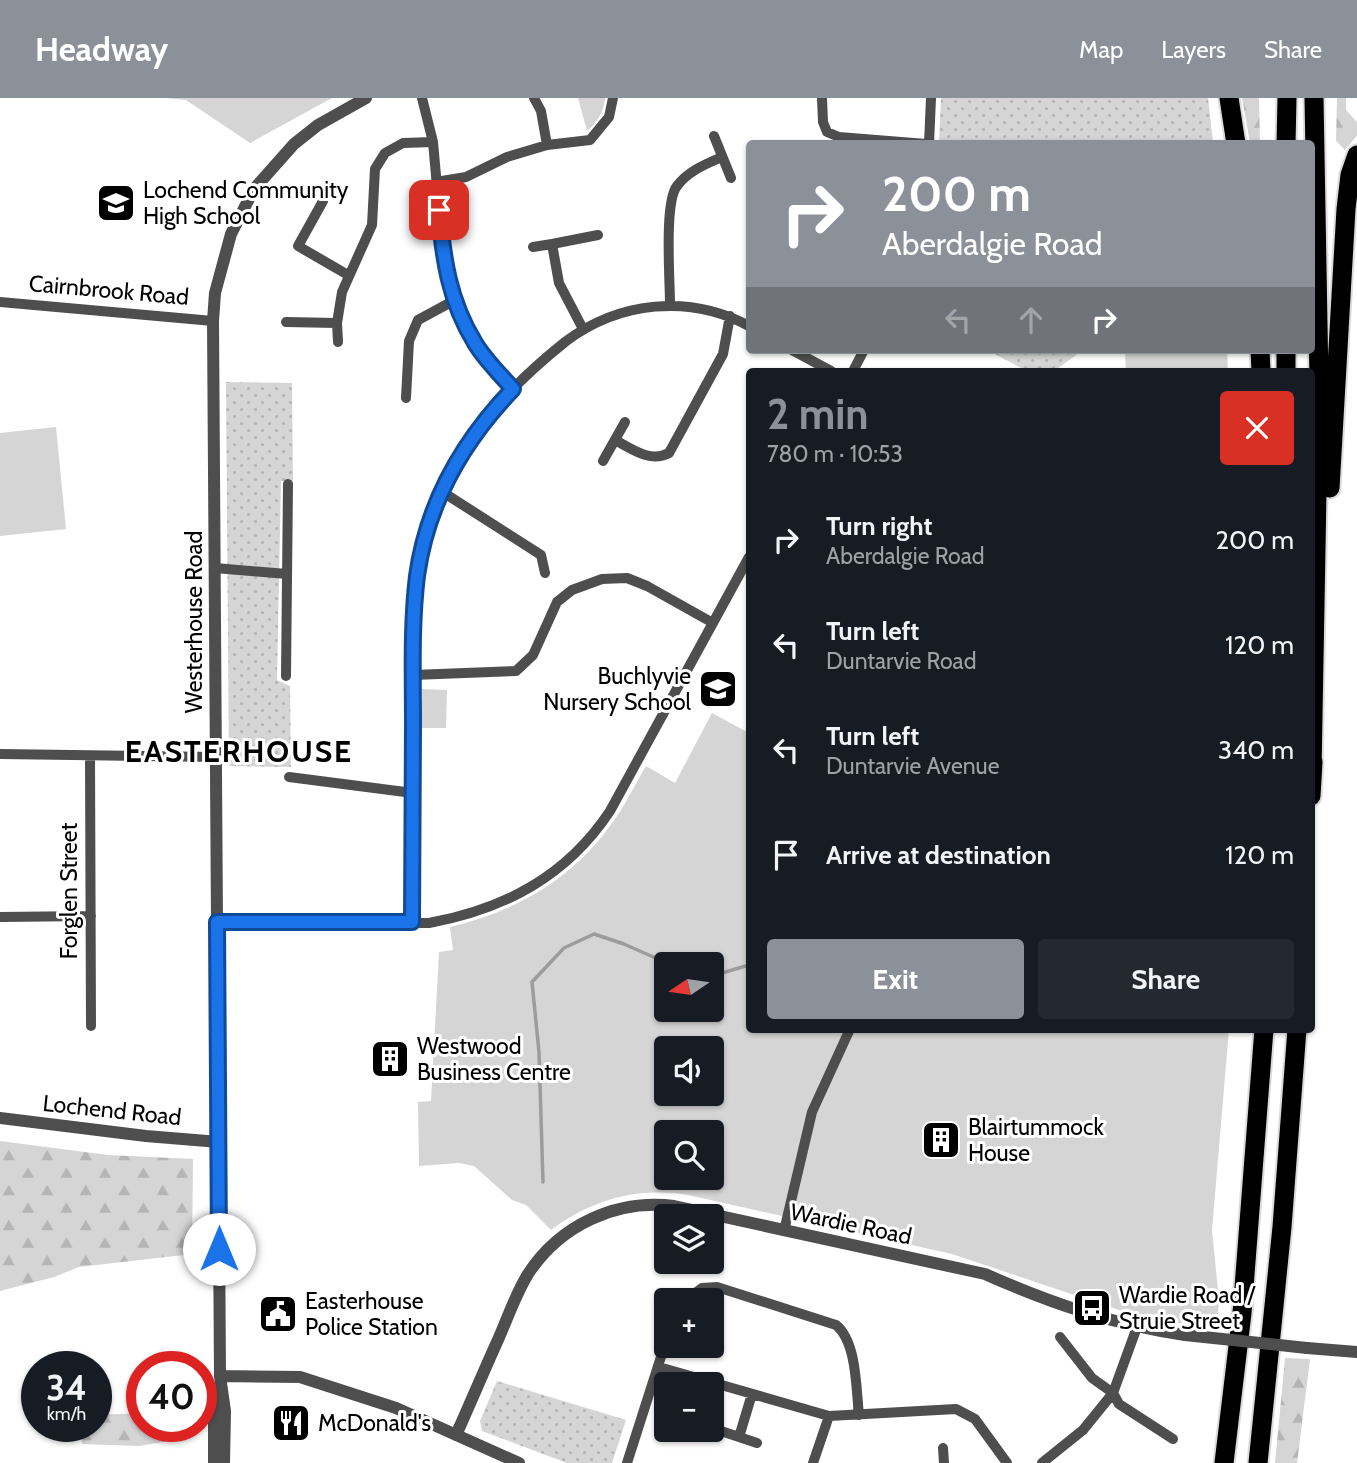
<!DOCTYPE html>
<html lang="en">
<head>
<meta charset="utf-8">
<style>
	body { margin:0; font-family:Cabin,sans-serif; background:#242831; color:#f1f3f6; height:100vh; display:flex; flex-direction:column; font-size:26px; white-space:nowrap }
	* { box-sizing:border-box; margin:0 }
	p { font-size:23px; color:#9ea1a6 }
	.icon { flex:none; width:38px; height:38px; fill:none; stroke:currentColor; stroke-width:2; stroke-linecap:round; stroke-linejoin:round }
	.map { position:relative; flex:1; overflow:hidden }
	.panel { position:absolute; left:746px; top:270px; width:569px; height:665px; display:flex; flex-direction:column; background:#171b24; border-radius:7px; box-shadow:0 2px 5px #0004 }
	.panel>* { flex:none }
	.guide { position:absolute; left:746px; top:42px; width:569px; height:214px; border-radius:7px; box-shadow:0 2px 5px #0004; background:#8c9099; color:#fff; overflow:hidden }
	.needle { width:46px; rotate:257deg }
	.controls { position:absolute; left:654px; top:854px; display:grid; gap:14px }
	.controls a { display:grid; place-items:center; width:70px; height:70px; border-radius:7px; background:#171b24; box-shadow:0 2px 5px #0004; font-size:35px }
	.speed { position:absolute; left:21px; top:1253px; display:flex; gap:14px; font-size:35px; font-weight:700; text-align:center }
	.speed>* { display:grid; place-content:center; width:91px; height:91px; border-radius:50%; background:#171b24; box-shadow:0 2px 5px #0004; line-height:1 }
	.speed small { font-size:18px; font-weight:400 }
	.speed .limit { border:10px solid #d22; background:#fff; color:#111 }
	.pin { position:absolute; display:grid; place-items:center; width:60px; height:60px; color:#fff; margin:-30px; border-radius:14px; box-shadow:0 4px 10px #0006 }
	.me { position:absolute; width:77px; margin:-38px; rotate:0deg; stroke-linejoin:round; filter:drop-shadow(0 0 5px #0008) }
	.turn { display:flex; align-items:center; gap:24px; height:147px; padding:0 21px; font-size:32px }
	.turn .icon { width:91px; height:91px; stroke-width:2.5 }
	.turn b { display:block; font-size:49px; line-height:60px }
	.lanes { display:flex; align-items:center; height:66px; padding:0 21px; background:#0003; justify-content:center; gap:35px; direction:ltr }
	.lanes .off { opacity:.35 }
	.round { display:grid; place-items:center; flex:none; width:74px; height:74px; border-radius:7px; background:#242831 }
	.headline { display:flex; align-items:center; justify-content:space-between; height:119px; padding:0 21px }
	h1 { font-size:42px; font-weight:800; line-height:52px; color:#8c9099 }
	.action { display:flex; gap:14px; margin-top:auto; padding:14px 21px }
	.action a { flex:1; height:80px; border-radius:7px; background:#8c9099; color:#fff; font-size:28px; font-weight:800; line-height:80px; text-align:center }
	.action a+a { background:#242831; color:#f1f3f6 }
	ul { padding:0; list-style:none }
	li { display:flex; align-items:center; gap:21px; height:105px; padding:0 21px }
	li div { flex:1 }
	li b { display:block; font-size:26px }
	li em { font-style:normal }
	header { display:flex; align-items:center; gap:42px; box-sizing:border-box; height:98px; padding:0 35px; background:#8c9099; color:#fff }
	header strong { font-size:33px }
	nav { display:flex; gap:38px; margin-inline-start:auto; font-size:24px }
	.map>svg:first-child { display:block }
	.grass { fill:url(#grass-dots) }
	.forest { fill:url(#forest-firs) }
	.park { fill:#d5d5d5; fill-rule:evenodd }
	.lines { fill:none; stroke-linecap:round; stroke-linejoin:round }
	.stream { stroke:#9c9c9c; stroke-width:3.5 }
	.motorway-casing { stroke:#dbdbdb; stroke-width:23 }
	.minor { stroke:#4e4e4e; stroke-width:10 }
	.tertiary { stroke:#4e4e4e; stroke-width:12 }
	.motorway { stroke:#000; stroke-width:19 }
	.tertiary-bridge { stroke:#4e4e4e; stroke-width:12 }
	.route-casing { stroke:#114b97; stroke-width:18 }
	.route { stroke:#1a73e8; stroke-width:12 }
	.labels { text-anchor:middle; dominant-baseline:central; stroke-width:6; stroke-linejoin:round; paint-order:stroke }
	.poi-label { font-size:23px; fill:#000; stroke:#fff; text-anchor:start }
	.street-label { font-size:23px; fill:#000; stroke:#fff }
	.district-label { font-size:30px; font-weight:bold; letter-spacing:2px; fill:#000; stroke:#fff }
</style>
</head>
<body>
<header>
<strong>Headway</strong>
<nav><a>Map</a><a>Layers</a><a>Share</a></nav>
</header>
<div class="map">
<svg width="1357" height="1365" viewBox="0 0 1357 1365">
	<defs>
		<pattern id="grass-dots" width="8" height="8" patternUnits="userSpaceOnUse" patternTransform="scale(1.75)"><rect width="8" height="8" fill="#d5d5d5"/><path d="M2 2h.1M6 6h.1" fill="none" stroke="#b5b5b5" stroke-width="1.8" stroke-linecap="round"/></pattern>
		<pattern id="forest-firs" width="22" height="20" patternUnits="userSpaceOnUse" patternTransform="scale(1.75)"><rect width="22" height="20" fill="#d5d5d5"/><path d="M5 1l3.5 6h-7zM16 11l3.5 6h-7z" fill="#b5b5b5"/></pattern>
	</defs>
	<rect width="100%" height="100%" fill="#fff"/>
	<path class="grass" d="M941 0H1208L1213 45H939Z
		M987 252H1083L1054 273H1027Z
		M226 284 292 285 293 383H281L277 582 290 588 291 669 229 668Z
		M497 1283 626 1322 612 1365H567L482 1333 480 1323Z"/>
	<path class="forest" d="M1242 0H1259L1260 45H1250Z
		M1337 0H1346V12L1357 24V37L1345 52 1336 43Z
		M0 1043 108 1057 193 1061 192 1156 79 1169 54 1179 0 1193Z
		M1285 1260 1310 1261 1297 1365H1275Z
		M142 1315V1328H193V1339L139 1348 82 1346 81 1328H96V1317Z"/>
	<path class="park" d="M165 0H332L250 45 186 2Z
		M578 0H605C605 11 596 27 587 33Z
		M1083 252H1227L1228 273H1126L1125 256 1079 255Z
		M56 329 66 431 0 438V335Z
		M422 591 447 592 446 630H421Z
		M712 615 749 635V931H1229L1212 1132 1219 1202 1217 1228 1183 1226 1128 1215 952 1156 688 1097C637 1089 593 1101 551 1132L526 1107 512 1102 474 1068 459 1065 419 1068 418 1004 431 1003 439 854 453 852 450 829C514 814 571 782 610 728 624 710 634 688 646 668L675 685ZM667 866H712V912H667ZM667 950H712V996H667ZM667 1034H712V1080H667Z"/>
	<g class="lines">
		<path class="stream" d="M712 878 749 867
			M543 1084 539 954 532 884 564 850 594 836 624 846 669 866"/>
		<defs>
			<path id="motorway" d="M1229 0 1236 46
				M1286 46 1287 0
				M1260 252 1261 273
				M1286 273V252
				M1330 390 1346 111 1350 77 1357 57
				M1312 674 1319 282 1314 0
				M1311 698 1313 664
				M1224 1365 1242 1215 1264 931
				M1258 1365 1282 1129 1297 931"/>
		</defs>
		<use href="#motorway" class="motorway-casing"/>
		<path class="minor" d="M422 0 433 44 444 167 455 202 475 245 513 291
			M534 0 541 13 547 47
			M822 0 823 24 827 34 839 39 926 46
			M714 38 731 80
			M929 46 931 0
			M436 84 466 79 507 59 547 47 590 42 609 19 613 0
			M323 103 298 148 348 177
			M533 149 552 146
			M0 204 213 223
			M670 206C670 182 664 104 677 88 688 73 706 66 722 59
			M286 224 337 225
			M583 231 559 185 552 146 598 137
			M338 244 337 225 342 194 372 127 375 71 385 55 403 45 433 44
			M792 252 831 273
			M853 273 864 252
			M406 300 409 243 418 222 455 202
			M615 342C632 351 650 365 669 355L723 256 730 218
			M603 363 625 324
			M441 393 541 457 545 475
			M215 470 287 476
			M413 577 516 573 533 557 557 504 572 492 602 481 627 480 647 488 713 525
			M286 578 288 386
			M0 656 216 659
			M90 658 91 928
			M289 679 413 695
			M0 819 91 818
			M217 824 429 825C505 811 567 778 610 713L749 459
			M412 824C412 757 413 690 413 623 413 546 410 466 441 393 466 334 515 284 565 244 619 203 690 196 749 228
			M784 1133 812 1014 850 931
			M686 1202 702 1190 717 1189 836 1227C857 1244 856 1291 859 1317
			M1060 1239 1092 1280 1113 1295 1119 1306 1173 1341
			M659 1269 829 1318 956 1311 975 1321 1007 1365
			M712 1330 757 1345
			M739 1339 752 1296
			M943 1350 944 1365
			M627 1365 667 1240
			M813 1365 829 1318
			M1042 1365 1083 1332 1113 1295 1137 1229"/>
		<path class="tertiary" d="M0 1020 146 1038 219 1044
			M1307 1250 1357 1254
			M220 1278 300 1279 396 1310 519 1365
			M456 1337C470 1306 483 1275 497 1244 507 1222 515 1197 528 1176 560 1127 616 1101 674 1108L985 1176C1050 1205 1114 1227 1185 1237
			M214 1365V1314L218 1292
			M224 1365 225 1313 220 1278 213 223 215 195 231 136 254 91 294 46 318 27 366 0"/>
		<use href="#motorway" class="motorway"/>
		<path class="tertiary-bridge" d="M1185 1237 1307 1250"/>
	</g>
	<g class="lines">
		<defs>
			<path id="route" d="M219 1151 217 824H412C412 759 413 693 413 627 413 578 411 527 417 478 427 406 463 343 513 291 500 276 485 262 475 245 449 203 443 160 439 112"/>
		</defs>
		<use href="#route" class="route-casing"/>
		<use href="#route" class="route"/>
	</g>
	<defs>
		<symbol id="school-square" viewBox="-11 -11 22 22"><rect x="-9" y="-9" width="18" height="18" rx="4" fill="#000" stroke="#fff"/><path d="M0-5L7-2L0 1L-7-2ZM-4 1L0 2.5L4 1V4Q0 6-4 4Z" fill="#fff"/></symbol>
		<symbol id="building-square" viewBox="-11 -11 22 22"><rect x="-9" y="-9" width="18" height="18" rx="4" fill="#000" stroke="#fff"/><path d="M-4-6H4V6H1V3H-1V6H-4ZM-2.5-4.3h1.7v1.8h-1.7ZM.8-4.3h1.7v1.8H.8ZM-2.5-1h1.7V.8h-1.7ZM.8-1h1.7V.8H.8Z" fill="#fff"/></symbol>
		<symbol id="bus-square" viewBox="-11 -11 22 22"><rect x="-9" y="-9" width="18" height="18" rx="4" fill="#000" stroke="#fff"/><path d="M-5-6H5V4H4V6H2V4H-2V6H-4V4H-5ZM-3.5-4V0h7V-4ZM-3.5 1.2v1.5H-2V1.2ZM2 1.2v1.5H3.5V1.2Z" fill="#fff"/></symbol>
		<symbol id="civic-square" viewBox="-11 -11 22 22"><rect x="-9" y="-9" width="18" height="18" rx="4" fill="#000" stroke="#fff"/><path d="M-.6-6.5H3V-4.5H.6V-3L4-1V1h2V6H-6V1h2V-1L-.6-3ZM-1.2 2.5V6h2.4V2.5Z" fill="#fff"/></symbol>
		<symbol id="restaurant-square" viewBox="-11 -11 22 22"><rect x="-9" y="-9" width="18" height="18" rx="4" fill="#000" stroke="#fff"/><path d="M-5-6h1v4h1v-4h1v4h1v-4h1v5L-1.5 .5V6h-2V.5L-5-1ZM5-6V6H3V1.5H1.5Q1.5-4 5-6Z" fill="#fff"/></symbol>
	</defs>
	<g fill-rule="evenodd">
		<use href="#school-square" x="94" y="83" width="44" height="44"/>
		<use href="#school-square" x="696" y="569" width="44" height="44"/>
		<use href="#building-square" x="368" y="939" width="44" height="44"/>
		<use href="#building-square" x="919" y="1020" width="44" height="44"/>
		<use href="#bus-square" x="1070" y="1188" width="44" height="44"/>
		<use href="#civic-square" x="256" y="1194" width="44" height="44"/>
		<use href="#restaurant-square" x="269" y="1303" width="44" height="44"/>
	</g>
	<g class="labels">
		<g class="poi-label">
			<text x="143" y="92">Lochend Community<tspan x="143" dy="26">High School</tspan></text>
			<text x="691" y="578" text-anchor="end">Buchlyvie<tspan x="691" dy="26">Nursery School</tspan></text>
			<text x="417" y="948">Westwood<tspan x="417" dy="26">Business Centre</tspan></text>
			<text x="968" y="1029">Blairtummock<tspan x="968" dy="26">House</tspan></text>
			<text x="1119" y="1197">Wardie Road /<tspan x="1119" dy="26">Struie Street</tspan></text>
			<text x="305" y="1203">Easterhouse<tspan x="305" dy="26">Police Station</tspan></text>
			<text x="318" y="1325">McDonald's</text>
		</g>
		<g class="street-label">
			<text transform="translate(109 192) rotate(5)">Cairnbrook Road</text>
			<text transform="translate(194 524) rotate(-90)">Westerhouse Road</text>
			<text transform="translate(69 793) rotate(-90)">Forglen Street</text>
			<text transform="translate(112 1012) rotate(6)">Lochend Road</text>
			<text transform="translate(851 1126) rotate(12)">Wardie Road</text>
		</g>
		<g class="district-label">
			<text x="239" y="653">EASTERHOUSE</text>
		</g>
	</g>
</svg>
<div class="controls">
<a><svg class="needle" viewBox="-14 -14 28 28"><path d="M0-13l5 13h-10z" fill="#e53935"/><path d="M0 13l5-13h-10z" fill="#9ea1a6"/></svg></a>
<a><svg class="icon" aria-label="sound" viewBox="0 0 24 24"><path d="M4 9h4l5-4v14l-5-4H4zM17 9q2 3 0 6"/></svg></a>
<a><svg class="icon" aria-label="search" viewBox="0 0 24 24"><circle cx="10" cy="10" r="6"/><path d="M15 15l6 6"/></svg></a>
<a><svg class="icon" aria-label="layers" viewBox="0 0 24 24"><path d="M12 4l9 5-9 5-9-5zM3 14l9 5 9-5"/></svg></a>
<a>+</a>
<a>−</a>
</div>
<div class="speed"><div>34<small>km/h</small></div><div class="limit">40</div></div>
<div class="pin" style="left:439px;top:112px;background:#d93025"><svg class="icon" aria-label="arrive" viewBox="0 0 24 24"><path d="M6 21V4h12l-3 4 3 4H6"/></svg></div>
<svg class="me" style="left:219px;top:1151px" viewBox="-20 -20 40 40"><circle r="19" fill="#fff"/><path d="M0-13L10 11 0 6-10 11z" fill="#1a73e8"/></svg>
<div class="guide">
<div class="turn"><svg class="icon" aria-label="right" viewBox="0 0 24 24"><path d="M7 20v-9h11M14 6l5 5-5 5"/></svg><div><b>200 m</b>Aberdalgie Road</div></div>
<div class="lanes"><svg class="icon off" aria-label="left" viewBox="0 0 24 24"><path d="M17 20v-9H6M10 6l-5 5 5 5"/></svg><svg class="icon off" aria-label="ahead" viewBox="0 0 24 24"><path d="M12 20V5M6 11l6-6 6 6"/></svg><svg class="icon" aria-label="right" viewBox="0 0 24 24"><path d="M7 20v-9h11M14 6l5 5-5 5"/></svg></div>
</div>
<section class="panel">
<div class="headline"><div><h1>2 min</h1><p>780 m · 10:53</p></div><a class="round" style="background:#d93025;color:#fff"><svg class="icon" aria-label="close" viewBox="0 0 24 24"><path d="M6 6l12 12M18 6L6 18"/></svg></a></div>
<ul>
<li><svg class="icon" aria-label="right" viewBox="0 0 24 24"><path d="M7 20v-9h11M14 6l5 5-5 5"/></svg><div><b>Turn right</b><p>Aberdalgie Road</p></div><em>200 m</em></li>
<li><svg class="icon" aria-label="left" viewBox="0 0 24 24"><path d="M17 20v-9H6M10 6l-5 5 5 5"/></svg><div><b>Turn left</b><p>Duntarvie Road</p></div><em>120 m</em></li>
<li><svg class="icon" aria-label="left" viewBox="0 0 24 24"><path d="M17 20v-9H6M10 6l-5 5 5 5"/></svg><div><b>Turn left</b><p>Duntarvie Avenue</p></div><em>340 m</em></li>
<li><svg class="icon" aria-label="arrive" viewBox="0 0 24 24"><path d="M6 21V4h12l-3 4 3 4H6"/></svg><div><b>Arrive at destination</b></div><em>120 m</em></li>
</ul>
<div class="action"><a>Exit</a><a>Share</a></div>
</section>
</div>
</body>
</html>
